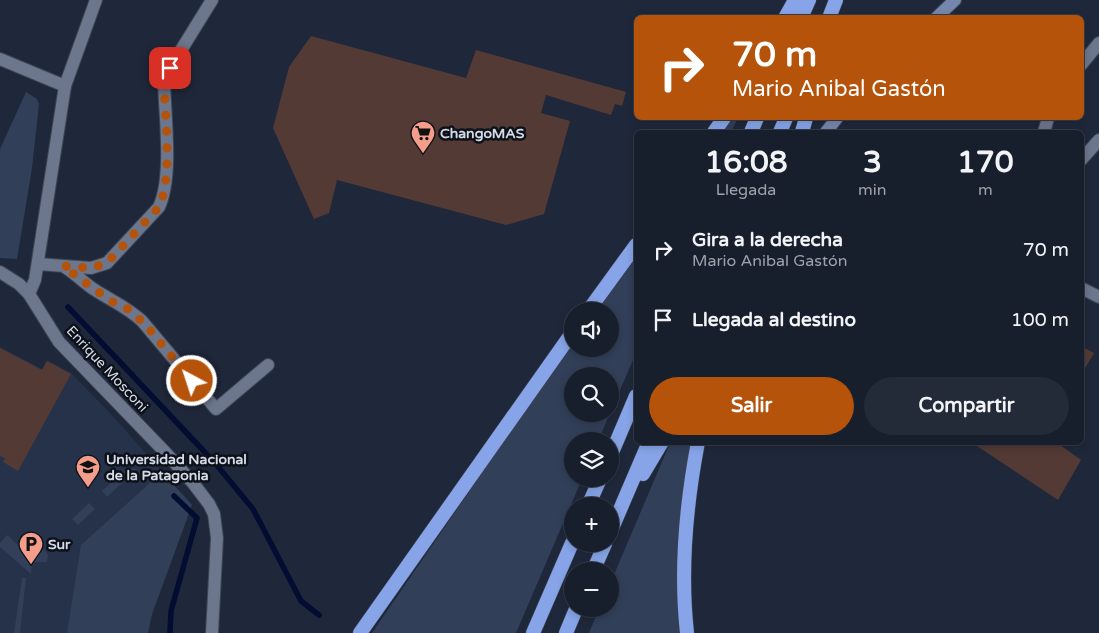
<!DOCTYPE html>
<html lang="es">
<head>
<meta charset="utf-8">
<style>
	body { margin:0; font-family:"Varela Round",sans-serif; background:#242b38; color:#f1f3f6; height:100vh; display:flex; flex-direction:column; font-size:19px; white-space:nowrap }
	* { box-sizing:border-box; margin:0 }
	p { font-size:16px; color:#9ea2a9 }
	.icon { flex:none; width:28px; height:28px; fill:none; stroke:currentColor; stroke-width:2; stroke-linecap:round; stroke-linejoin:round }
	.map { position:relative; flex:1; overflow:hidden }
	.side { position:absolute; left:634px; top:130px; width:450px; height:315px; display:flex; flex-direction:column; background:#171e2c; border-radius:8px; box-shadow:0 2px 8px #0003,0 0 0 1px #363c48 }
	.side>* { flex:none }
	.hud { position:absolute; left:634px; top:15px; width:450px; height:105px; border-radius:8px; box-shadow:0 2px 8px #0003,0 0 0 1px #363c48; background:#b45309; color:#fff; overflow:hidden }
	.fabs { position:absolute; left:564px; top:302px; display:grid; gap:10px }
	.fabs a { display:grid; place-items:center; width:55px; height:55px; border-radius:50%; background:#171e2c; box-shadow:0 2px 8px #0003,0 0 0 1px #363c48; font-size:25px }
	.pin { position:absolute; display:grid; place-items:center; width:42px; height:42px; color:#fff; margin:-21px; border-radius:10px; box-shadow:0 2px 8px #0006 }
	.me { position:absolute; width:55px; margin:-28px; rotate:320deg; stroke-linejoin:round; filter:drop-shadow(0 0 4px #0008) }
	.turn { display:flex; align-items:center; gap:18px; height:105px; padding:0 15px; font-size:22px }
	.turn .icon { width:65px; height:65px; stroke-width:2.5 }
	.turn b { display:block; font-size:35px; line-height:42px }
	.eta { display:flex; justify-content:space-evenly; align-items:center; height:85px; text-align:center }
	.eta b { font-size:30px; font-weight:800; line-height:35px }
	.cta { display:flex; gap:10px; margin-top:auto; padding:10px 15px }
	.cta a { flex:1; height:58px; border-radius:30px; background:#b45309; color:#fff; font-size:20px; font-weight:800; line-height:58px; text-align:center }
	.cta a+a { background:#242b38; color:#f1f3f6 }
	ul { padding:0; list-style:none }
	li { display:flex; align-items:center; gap:15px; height:70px; padding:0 15px }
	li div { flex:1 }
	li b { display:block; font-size:19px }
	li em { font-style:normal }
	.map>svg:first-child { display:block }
	.built { fill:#26324a }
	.green { fill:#323f59; fill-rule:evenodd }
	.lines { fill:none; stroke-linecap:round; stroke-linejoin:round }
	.stream { stroke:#030d32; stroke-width:5.5 }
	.building { fill:#533a35 }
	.minor-casing { stroke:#3e4554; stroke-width:14 }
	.tertiary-casing { stroke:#3e4554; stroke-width:14 }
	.secondary-casing { stroke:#3e4554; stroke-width:14 }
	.trunk-casing { stroke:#3e4554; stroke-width:15 }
	.minor { stroke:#6c768c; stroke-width:12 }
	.tertiary { stroke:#6c768c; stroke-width:12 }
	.secondary { stroke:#7687ae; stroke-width:12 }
	.trunk { stroke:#86a4e7; stroke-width:14 }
	.route { stroke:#b45309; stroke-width:9; stroke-dasharray:0 16.2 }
	.labels { text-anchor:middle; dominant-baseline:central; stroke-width:5; stroke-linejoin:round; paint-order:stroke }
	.poi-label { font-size:14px; font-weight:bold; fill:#d4dae6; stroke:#0d1119; text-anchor:start }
	.street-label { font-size:14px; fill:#d4dae6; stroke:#0d1119 }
</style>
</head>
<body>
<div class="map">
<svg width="1099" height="633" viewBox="0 0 1099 633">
	<rect width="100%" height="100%" fill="#1f283a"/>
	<path class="built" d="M0 347 42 369 47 360 71 373 109 412 192 505 152 614 148 633H0Z"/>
	<path class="green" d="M26 92 37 99 39 104 32 168 17 259 0 258V149Z
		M728 118H738L731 132H719Z
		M636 256V353L598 441H572V479H582L516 633H372L497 451 572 345V349H610V311H597ZM572 376H610V414H572Z
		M670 443H696L685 633H589L599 609H610V584Z
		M127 468 137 469 107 497 102 491Z
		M162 472 192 505 152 614 148 633H67L81 545Z
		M89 503 95 509 78 525 72 519Z
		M7 535 33 559 44 549 48 555 47 562H32L31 574 0 547V543Z
		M22 578H26L20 633H14Z"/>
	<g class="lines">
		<path class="stream" d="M68 307 215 463 253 509 301 601 319 615
			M170 633 171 611 197 518 174 496"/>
	</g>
	<path class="building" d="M311 36 466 78 476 50 626 92 622 106 615 104 611 115 546 95 541 113 570 121 544 214 506 225 337 180 329 213 314 219 273 128 289 67Z
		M1081 346 1094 353 1081 375Z
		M0 348 42 370 47 361 71 374 18 471 3 462 5 458 0 456Z
		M971 442H1056L1081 460 1058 500Z"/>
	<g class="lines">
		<defs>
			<path id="minor" d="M1081 65 1099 43
				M65 86 96 0
				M1044 132 1048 118
				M1081 160 1099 140
				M38 264 91 268 107 263 159 207C173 177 165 117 164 82L170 68 212 0
				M63 266C75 273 84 283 95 290 112 301 127 307 142 321L216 409 268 365
				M0 272 19 284 29 294
				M1081 288 1099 297"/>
			<path id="tertiary" d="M0 59 65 86 35 280 29 294 59 342 165 452 193 483 209 504 214 514 217 538 212 633"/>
			<path id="secondary" d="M936 18 955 0
				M826 132 837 118"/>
			<path id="trunk" d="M785 18 795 0
				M801 18 809 0
				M829 18 836 0
				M714 132 724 118
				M751 132 757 118
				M780 132 786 118
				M802 132 806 118
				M588 311 636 245
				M610 457 636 396
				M643 474 662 442
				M588 506 600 479
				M610 533 649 442
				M593 571 605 544
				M360 633 572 333
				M533 633 572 543
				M566 633 576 609
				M687 633C680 570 686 505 698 442"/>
		</defs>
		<use href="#minor" class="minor-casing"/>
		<use href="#tertiary" class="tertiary-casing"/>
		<use href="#secondary" class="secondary-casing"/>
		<use href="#trunk" class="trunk-casing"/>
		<use href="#minor" class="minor"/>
		<use href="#tertiary" class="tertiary"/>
		<use href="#secondary" class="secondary"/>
		<use href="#trunk" class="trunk"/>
	</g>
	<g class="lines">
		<path class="route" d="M170 68 164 82C165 117 173 177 159 207L107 263 91 268 63 266 94 289 113 302 128 309 145 324 192 381"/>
	</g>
	<defs>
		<symbol id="supermarket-pin" viewBox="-11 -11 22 30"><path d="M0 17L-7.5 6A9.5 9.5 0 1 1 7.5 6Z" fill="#f49d8b" stroke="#0d1119"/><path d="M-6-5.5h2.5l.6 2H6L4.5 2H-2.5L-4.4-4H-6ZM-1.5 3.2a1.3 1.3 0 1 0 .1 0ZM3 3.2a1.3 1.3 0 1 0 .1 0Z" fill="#111"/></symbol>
		<symbol id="university-pin" viewBox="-11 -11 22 30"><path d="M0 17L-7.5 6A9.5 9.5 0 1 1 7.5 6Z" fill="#f49d8b" stroke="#0d1119"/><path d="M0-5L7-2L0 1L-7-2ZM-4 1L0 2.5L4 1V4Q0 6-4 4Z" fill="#111"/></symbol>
		<symbol id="parking-pin" viewBox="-11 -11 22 30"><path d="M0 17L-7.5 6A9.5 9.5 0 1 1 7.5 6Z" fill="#f49d8b" stroke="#0d1119"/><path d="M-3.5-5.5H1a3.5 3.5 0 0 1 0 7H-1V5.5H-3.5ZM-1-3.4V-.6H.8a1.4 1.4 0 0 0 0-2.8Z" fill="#111"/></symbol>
	</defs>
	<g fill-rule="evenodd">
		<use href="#supermarket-pin" x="409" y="119" width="28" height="38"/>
		<use href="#university-pin" x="74" y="453" width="28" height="38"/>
		<use href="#parking-pin" x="17" y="530" width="28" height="38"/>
	</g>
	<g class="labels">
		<g class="poi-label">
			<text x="440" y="133">ChangoMAS</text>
			<text x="106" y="459">Universidad Nacional<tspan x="106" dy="16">de la Patagonia</tspan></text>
			<text x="48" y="544">Sur</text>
		</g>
		<g class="street-label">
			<text transform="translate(107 369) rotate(47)">Enrique Mosconi</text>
		</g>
	</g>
</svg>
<div class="fabs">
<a><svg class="icon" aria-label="sound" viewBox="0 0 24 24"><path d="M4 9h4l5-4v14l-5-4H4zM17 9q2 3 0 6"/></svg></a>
<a><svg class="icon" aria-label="search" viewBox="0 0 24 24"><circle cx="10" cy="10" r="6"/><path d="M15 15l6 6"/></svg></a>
<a><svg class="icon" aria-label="layers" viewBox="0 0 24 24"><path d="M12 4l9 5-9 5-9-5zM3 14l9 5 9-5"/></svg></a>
<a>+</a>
<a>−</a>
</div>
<div class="pin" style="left:170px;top:68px;background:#d93025"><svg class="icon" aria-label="arrive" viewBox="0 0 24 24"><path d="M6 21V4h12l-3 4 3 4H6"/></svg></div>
<svg class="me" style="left:192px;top:381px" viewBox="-20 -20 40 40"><circle r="17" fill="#b45309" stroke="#fff" stroke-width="3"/><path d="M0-11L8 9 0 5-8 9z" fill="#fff"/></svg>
<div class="hud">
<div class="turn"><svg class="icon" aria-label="right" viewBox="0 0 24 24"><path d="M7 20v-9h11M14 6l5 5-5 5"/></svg><div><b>70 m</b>Mario Anibal Gastón</div></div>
</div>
<section class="side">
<div class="eta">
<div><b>16:08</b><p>Llegada</p></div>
<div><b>3</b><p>min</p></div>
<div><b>170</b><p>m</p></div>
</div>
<ul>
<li><svg class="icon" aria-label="right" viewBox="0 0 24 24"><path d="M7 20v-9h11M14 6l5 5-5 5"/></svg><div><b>Gira a la derecha</b><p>Mario Anibal Gastón</p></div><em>70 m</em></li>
<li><svg class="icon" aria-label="arrive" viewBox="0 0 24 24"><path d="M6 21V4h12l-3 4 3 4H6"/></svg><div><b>Llegada al destino</b></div><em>100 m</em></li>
</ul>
<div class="cta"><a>Salir</a><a>Compartir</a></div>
</section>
</div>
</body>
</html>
